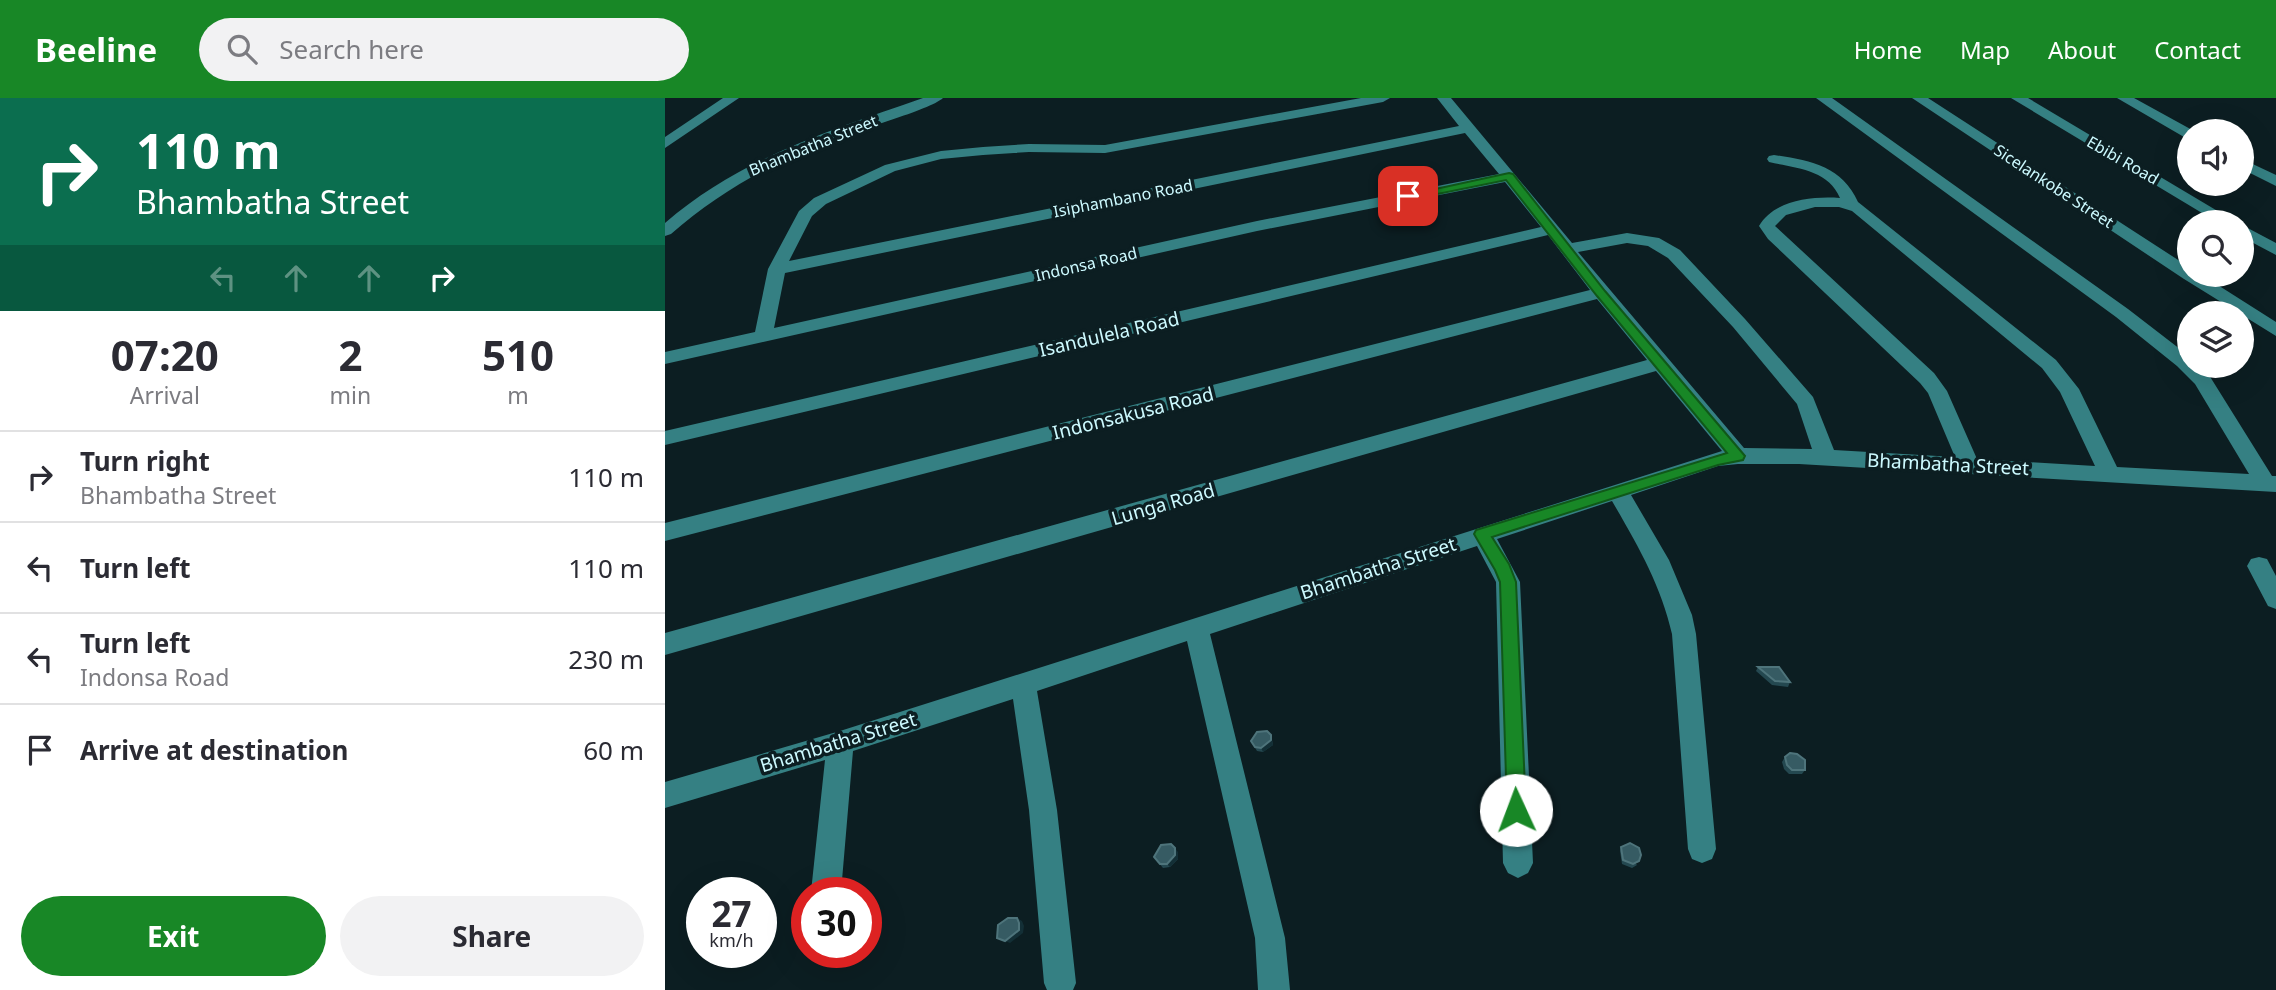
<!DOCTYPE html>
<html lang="en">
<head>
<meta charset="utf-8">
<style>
	body { margin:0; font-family:"Noto Sans",sans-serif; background:#f2f2f3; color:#2b2b33; height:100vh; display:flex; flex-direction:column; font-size:26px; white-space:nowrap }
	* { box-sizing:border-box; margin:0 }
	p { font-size:23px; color:#7c7c81 }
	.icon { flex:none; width:38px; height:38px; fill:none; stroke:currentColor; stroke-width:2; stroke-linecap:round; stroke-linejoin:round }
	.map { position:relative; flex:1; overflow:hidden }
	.side { display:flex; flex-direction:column; background:#fff; width:665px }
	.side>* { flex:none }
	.top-card { background:#0b6e4f; color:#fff; overflow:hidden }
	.buttons { position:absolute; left:1512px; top:21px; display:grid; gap:14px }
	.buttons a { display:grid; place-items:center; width:77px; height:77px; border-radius:50%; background:#fff; box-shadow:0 7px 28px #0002; font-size:35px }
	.speed { position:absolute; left:21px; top:779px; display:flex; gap:14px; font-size:35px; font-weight:700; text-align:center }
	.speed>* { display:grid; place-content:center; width:91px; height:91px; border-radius:50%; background:#fff; box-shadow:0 7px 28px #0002; line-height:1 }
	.speed small { font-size:18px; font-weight:400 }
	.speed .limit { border:10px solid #d22; background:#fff; color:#111 }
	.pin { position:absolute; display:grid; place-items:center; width:60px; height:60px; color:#fff; margin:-30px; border-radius:14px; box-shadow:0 4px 10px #0006 }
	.me { position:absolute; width:77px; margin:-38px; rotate:358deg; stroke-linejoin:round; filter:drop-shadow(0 0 5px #0008) }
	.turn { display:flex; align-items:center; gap:24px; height:147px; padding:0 21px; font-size:32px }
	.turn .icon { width:91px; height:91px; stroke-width:2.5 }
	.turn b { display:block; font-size:49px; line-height:60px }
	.lanes { display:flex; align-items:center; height:66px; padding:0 21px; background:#0003; justify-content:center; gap:35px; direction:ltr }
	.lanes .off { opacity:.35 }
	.eta { display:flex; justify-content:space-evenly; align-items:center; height:119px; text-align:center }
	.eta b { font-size:42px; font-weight:700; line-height:49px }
	.primary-button { display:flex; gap:14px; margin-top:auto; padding:14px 21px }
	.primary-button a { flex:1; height:80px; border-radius:42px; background:#188726; color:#fff; font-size:28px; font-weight:700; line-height:80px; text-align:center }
	.primary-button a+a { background:#f2f2f3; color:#2b2b33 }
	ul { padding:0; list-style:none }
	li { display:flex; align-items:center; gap:21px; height:91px; padding:0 21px; border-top:2px solid #e1e1e2 }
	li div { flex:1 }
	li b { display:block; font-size:26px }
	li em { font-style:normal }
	header { display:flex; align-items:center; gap:42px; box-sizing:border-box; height:98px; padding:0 35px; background:#188726; color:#fff }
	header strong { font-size:33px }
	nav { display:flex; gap:38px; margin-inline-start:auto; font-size:24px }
	.search { width:490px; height:63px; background:#f2f2f3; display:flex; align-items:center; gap:18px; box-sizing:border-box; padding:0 24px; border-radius:38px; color:#7c7c81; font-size:26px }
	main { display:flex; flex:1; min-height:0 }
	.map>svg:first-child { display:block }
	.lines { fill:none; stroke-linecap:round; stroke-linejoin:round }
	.minor { fill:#358083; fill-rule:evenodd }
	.wall { fill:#244850 }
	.shaded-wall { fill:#132f36 }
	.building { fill:#365b63; stroke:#4e747b; stroke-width:2 }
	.route { fill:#188726; stroke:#105819; stroke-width:2 }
	.labels { text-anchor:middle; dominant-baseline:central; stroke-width:7; stroke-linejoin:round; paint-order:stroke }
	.far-street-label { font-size:16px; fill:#cdfaff; stroke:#0c1e22 }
	.street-label { font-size:19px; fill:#cdfaff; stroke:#0c1e22 }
</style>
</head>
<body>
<header>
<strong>Beeline</strong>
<div class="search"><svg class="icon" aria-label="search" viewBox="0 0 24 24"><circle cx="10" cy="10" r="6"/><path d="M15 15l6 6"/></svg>Search here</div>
<nav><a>Home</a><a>Map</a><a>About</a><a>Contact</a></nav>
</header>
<main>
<section class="side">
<div class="top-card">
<div class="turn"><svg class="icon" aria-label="right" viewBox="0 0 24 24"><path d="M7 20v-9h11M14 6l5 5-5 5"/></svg><div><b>110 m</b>Bhambatha Street</div></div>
<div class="lanes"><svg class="icon off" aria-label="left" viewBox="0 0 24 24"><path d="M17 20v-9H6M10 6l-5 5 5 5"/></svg><svg class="icon off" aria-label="ahead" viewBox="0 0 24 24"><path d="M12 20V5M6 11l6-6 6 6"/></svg><svg class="icon off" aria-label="ahead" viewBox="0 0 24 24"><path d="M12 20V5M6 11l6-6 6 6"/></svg><svg class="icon" aria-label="right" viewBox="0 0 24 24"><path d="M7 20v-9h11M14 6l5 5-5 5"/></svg></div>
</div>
<div class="eta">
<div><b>07:20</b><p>Arrival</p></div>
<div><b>2</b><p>min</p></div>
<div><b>510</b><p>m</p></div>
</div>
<ul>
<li><svg class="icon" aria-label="right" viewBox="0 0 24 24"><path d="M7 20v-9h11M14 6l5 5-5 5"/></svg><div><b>Turn right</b><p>Bhambatha Street</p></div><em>110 m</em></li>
<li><svg class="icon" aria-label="left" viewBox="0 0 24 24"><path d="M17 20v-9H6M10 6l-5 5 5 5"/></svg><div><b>Turn left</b></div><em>110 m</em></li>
<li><svg class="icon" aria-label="left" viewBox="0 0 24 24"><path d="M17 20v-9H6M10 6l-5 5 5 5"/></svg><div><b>Turn left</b><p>Indonsa Road</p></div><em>230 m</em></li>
<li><svg class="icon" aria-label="arrive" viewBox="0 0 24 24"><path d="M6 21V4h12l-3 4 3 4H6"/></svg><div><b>Arrive at destination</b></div><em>60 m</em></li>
</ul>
<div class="primary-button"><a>Exit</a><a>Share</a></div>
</section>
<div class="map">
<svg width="1611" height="892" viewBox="0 0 1611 892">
	<rect width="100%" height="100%" fill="#0c1e22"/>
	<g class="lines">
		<path class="minor" d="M58 0H74L0 50V39Z
			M258 0H278C265 12 189 33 167 41 107 65 54 94 6 136L0 138V125C75 60 166 32 258 0Z
			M696 0H725L718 4 440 55 364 54 318 57 276 61 230 73 161 106 147 118 124 163 794 28 772 0H786L907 145 962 135 994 140 1015 152 1080 221 1148 299 1169 352 1290 359 1263 295 1255 285 1103 141 1094 128C1109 102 1147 98 1175 100 1163 71 1130 70 1104 64L1102 61 1104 58 1109 57C1144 62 1177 68 1193 104L1391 262 1414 291 1452 369 1584 376 1530 286 1512 268 1451 219 1151 0H1167L1463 211 1524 258V268H1534L1544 277 1607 378H1611V394L1134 366H1073L1053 368 966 397 1004 462 1027 517 1031 536 1051 751 1047 761 1037 765 1027 761 1023 751 1007 536C996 487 972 446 947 403L832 441 855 484 868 765 863 775 853 780 843 775 838 765 831 484 812 448 545 536 620 840 625 892H593L590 840 522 543 372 593 392 712 411 885 408 892H382L379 885 364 712 348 601 188 653 176 794H146L160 662 0 710V684L175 633 1057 353 991 273 0 557V535L982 262 932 201 0 443V425L925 192 883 137 0 347V333L876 129 840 84 592 133 0 266V254L90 234 103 171 134 113 149 100 220 67 276 53 318 49 364 46 440 47ZM800 35 834 76 592 123 109 230 120 175ZM1150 109H1174L1187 113 1377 270 1395 294 1430 368 1312 361 1282 293 1269 275 1110 128 1121 117ZM962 145 983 148 1003 160 1068 229 1132 306 1147 351 1079 350 913 154Z
			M1247 0H1263L1524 169V177H1537L1611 224V238L1519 181Z
			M1346 0H1363L1571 124H1552Z
			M1452 0H1469L1529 33H1524V40L1519 39Z
			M1577 61 1611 77V88L1577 71Z
			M1577 127 1611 145V157L1577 139Z
			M1594 459 1602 461 1611 478V511L1603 508 1582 468 1586 461Z"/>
	</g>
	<path class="wall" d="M1093 569 1125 584 1123 589 1107 587 1091 573Z
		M606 637 608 647 598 654 592 653 586 643Z
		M1120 659 1140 672 1137 676H1124L1119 671 1117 664Z
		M956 749 972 767 967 770 957 766 955 753Z
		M513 754V761L505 769 498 770 489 759Z"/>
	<path class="shaded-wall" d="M606 637 608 647 598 654 596 650Z
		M510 750 513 754V761L505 769 502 766Z
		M352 820 357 823 359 828 358 835 345 845 340 843Z"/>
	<path class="building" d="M1093 569H1114L1125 584 1110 583Z
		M602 633 606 637V642L596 650 590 649 586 643 592 634Z
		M1125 655 1132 656 1140 662V672H1127L1122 667 1120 659Z
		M965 745 974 750 976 757 974 763 968 766 958 762 956 749Z
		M506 746 510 750V757L502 766H495L489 759 496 747Z
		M343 820H352L354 825V832L340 843 332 840 333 827Z"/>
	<path class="route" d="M844 75 848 76 940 193 1080 358 1078 362 1053 367 827 439 844 466 851 484 861 712 858 719 851 721 844 719 842 712 835 484 830 472 809 436 811 432 1062 355 932 198 841 82 743 102 738 98Z"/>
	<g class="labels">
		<g class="far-street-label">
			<text transform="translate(148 47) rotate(-22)">Bhambatha Street</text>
			<text transform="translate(1458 62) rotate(30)">Ebibi Road</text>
			<text transform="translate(1389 88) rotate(33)">Sicelankobe Street</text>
			<text transform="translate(458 100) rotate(-11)">Isiphambano Road</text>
			<text transform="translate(421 166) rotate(-13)">Indonsa Road</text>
		</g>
		<g class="street-label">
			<text transform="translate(444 236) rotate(-13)">Isandulela Road</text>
			<text transform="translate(468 315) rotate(-14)">Indonsakusa Road</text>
			<text transform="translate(1283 366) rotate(3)">Bhambatha Street</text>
			<text transform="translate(498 406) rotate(-16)">Lunga Road</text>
			<text transform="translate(713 470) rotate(-18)">Bhambatha Street</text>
			<text transform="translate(173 644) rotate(-17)">Bhambatha Street</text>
		</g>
	</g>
</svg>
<div class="buttons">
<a><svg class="icon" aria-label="sound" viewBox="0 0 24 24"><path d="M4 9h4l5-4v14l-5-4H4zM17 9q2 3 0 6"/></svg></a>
<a><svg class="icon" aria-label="search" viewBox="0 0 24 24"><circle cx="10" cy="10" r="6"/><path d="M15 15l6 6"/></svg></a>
<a><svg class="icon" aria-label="layers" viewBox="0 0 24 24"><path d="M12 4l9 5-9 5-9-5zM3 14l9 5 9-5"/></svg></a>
</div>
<div class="speed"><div>27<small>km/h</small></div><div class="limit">30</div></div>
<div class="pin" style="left:743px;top:98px;background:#d93025"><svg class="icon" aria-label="arrive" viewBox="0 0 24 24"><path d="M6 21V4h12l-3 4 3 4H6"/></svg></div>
<svg class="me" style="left:851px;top:712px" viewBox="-20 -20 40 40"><circle r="19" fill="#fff"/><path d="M0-13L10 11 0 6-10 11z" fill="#188726"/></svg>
</div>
</main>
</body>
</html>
